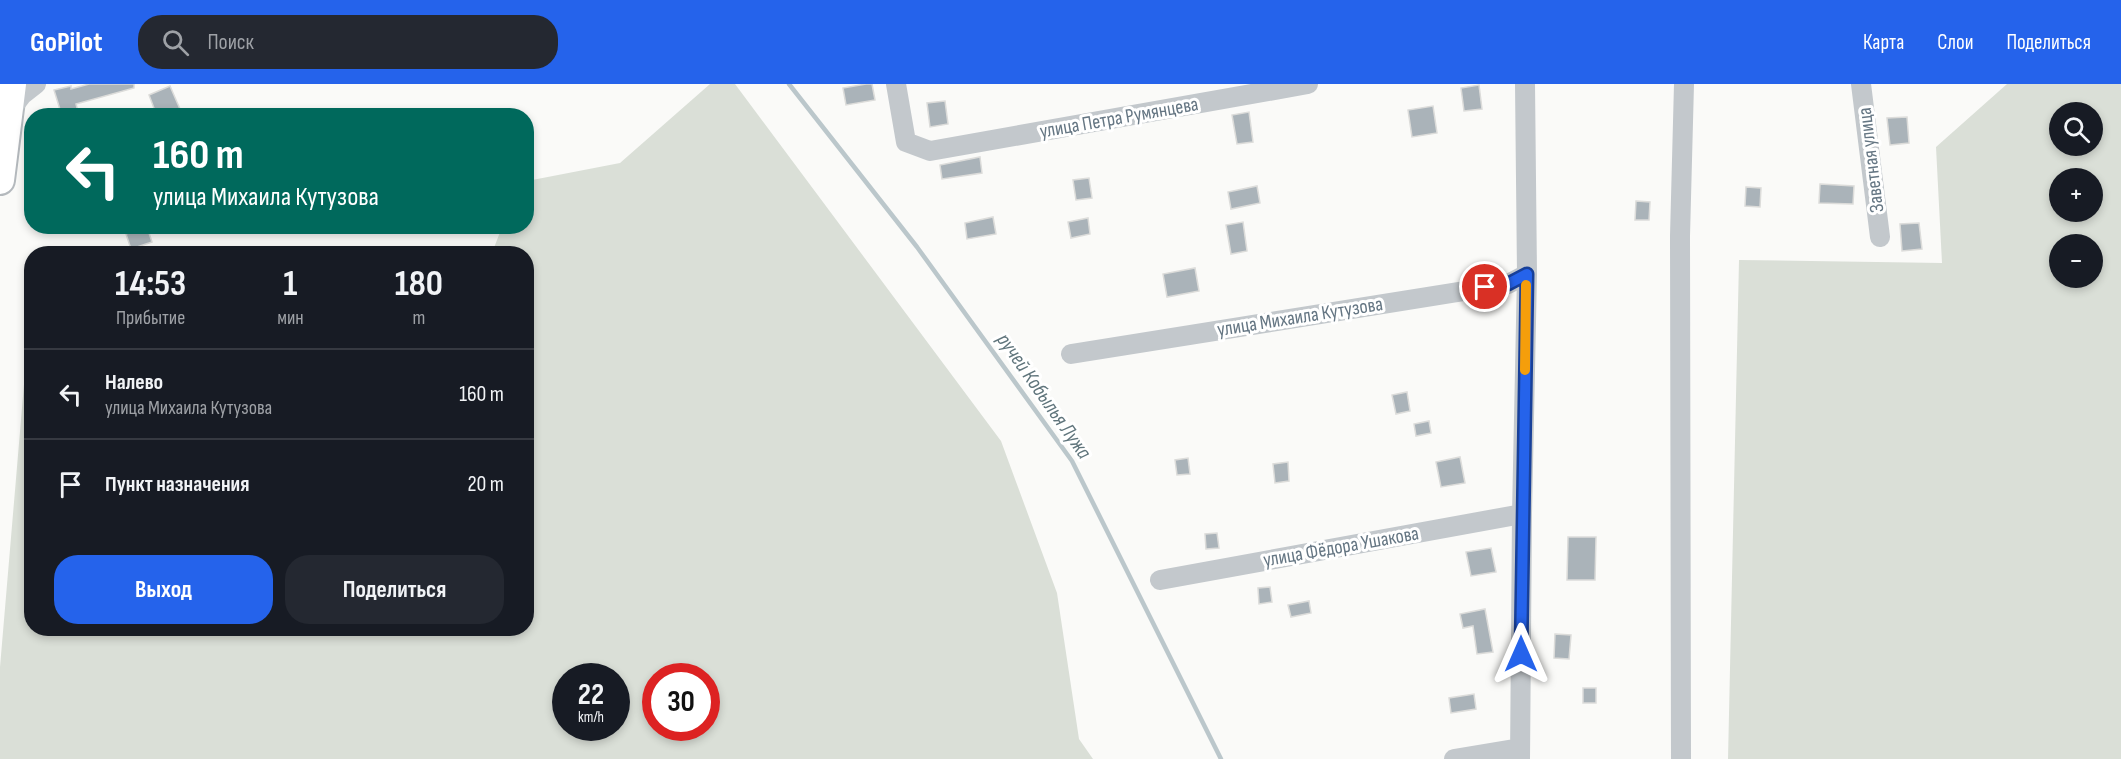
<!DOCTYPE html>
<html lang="ru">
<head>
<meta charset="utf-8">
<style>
	body { margin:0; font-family:"Sofia Sans Condensed",sans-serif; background:#242831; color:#f1f3f6; height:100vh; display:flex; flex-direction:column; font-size:22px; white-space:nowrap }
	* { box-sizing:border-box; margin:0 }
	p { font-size:20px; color:#9ea1a6 }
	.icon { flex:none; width:33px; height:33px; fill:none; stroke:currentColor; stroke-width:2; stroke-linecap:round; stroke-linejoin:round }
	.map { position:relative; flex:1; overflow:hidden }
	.panel { position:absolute; left:24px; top:162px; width:510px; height:390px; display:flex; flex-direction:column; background:#171b24; border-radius:24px; box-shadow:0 3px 9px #0003 }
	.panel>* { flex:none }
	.guide { position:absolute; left:24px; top:24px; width:510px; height:126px; border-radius:24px; box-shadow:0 3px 9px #0003; background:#00695c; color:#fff; overflow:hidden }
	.buttons { position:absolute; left:2049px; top:18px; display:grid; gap:12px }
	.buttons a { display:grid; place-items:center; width:54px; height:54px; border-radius:50%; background:#171b24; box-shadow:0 3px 9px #0003; font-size:30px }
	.speed { position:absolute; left:552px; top:579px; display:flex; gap:12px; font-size:30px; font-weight:700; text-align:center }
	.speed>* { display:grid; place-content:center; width:78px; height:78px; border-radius:50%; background:#171b24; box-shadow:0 3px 9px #0003; line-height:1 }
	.speed small { font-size:15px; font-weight:400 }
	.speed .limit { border:9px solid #d22; background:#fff; color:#111 }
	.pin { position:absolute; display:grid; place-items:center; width:51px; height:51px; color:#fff; margin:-26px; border:3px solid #fff; border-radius:50%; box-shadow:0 2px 6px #0007 }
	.me { position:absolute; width:66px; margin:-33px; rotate:0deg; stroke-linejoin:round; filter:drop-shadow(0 0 4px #0008) }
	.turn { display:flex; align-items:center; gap:21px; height:126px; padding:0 30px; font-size:27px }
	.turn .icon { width:78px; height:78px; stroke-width:2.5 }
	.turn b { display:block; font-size:42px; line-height:51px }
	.eta { display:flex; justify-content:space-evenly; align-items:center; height:102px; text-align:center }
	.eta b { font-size:36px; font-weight:700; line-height:42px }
	.cta { display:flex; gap:12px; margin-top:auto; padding:12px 30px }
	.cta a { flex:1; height:69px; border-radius:24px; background:#2563eb; color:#fff; font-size:24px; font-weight:700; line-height:69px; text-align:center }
	.cta a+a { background:#242831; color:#f1f3f6 }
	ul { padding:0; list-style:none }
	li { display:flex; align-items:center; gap:18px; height:90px; padding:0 30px; border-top:2px solid #363941 }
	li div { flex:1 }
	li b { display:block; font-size:22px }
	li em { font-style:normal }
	header { display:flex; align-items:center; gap:36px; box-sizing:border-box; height:84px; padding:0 30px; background:#2563eb; color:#fff }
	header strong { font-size:28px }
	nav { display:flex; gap:33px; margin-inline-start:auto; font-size:21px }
	.search { width:420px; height:54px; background:#242831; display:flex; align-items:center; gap:15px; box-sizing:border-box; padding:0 21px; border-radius:24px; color:#9ea1a6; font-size:22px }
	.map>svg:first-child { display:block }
	.green { fill:#dadfd7; fill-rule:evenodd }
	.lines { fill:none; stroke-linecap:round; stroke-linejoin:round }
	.stream { stroke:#bbc7cb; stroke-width:4.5 }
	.building { fill:#aab3b9; stroke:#dcdcda; stroke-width:1.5 }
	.highway-casing { stroke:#b4b9bd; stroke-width:32 }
	.minor { stroke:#c3c8cc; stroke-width:20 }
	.highway { stroke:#fff; stroke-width:28 }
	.route-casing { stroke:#184099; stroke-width:15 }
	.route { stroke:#2563eb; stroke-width:10 }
	.slow { stroke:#f59e0b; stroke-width:10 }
	.labels { text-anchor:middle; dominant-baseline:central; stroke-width:6; stroke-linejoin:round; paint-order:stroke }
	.street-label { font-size:20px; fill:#657683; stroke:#fff }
	.water-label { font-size:21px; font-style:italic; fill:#60757c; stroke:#fff }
</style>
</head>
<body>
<header>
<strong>GoPilot</strong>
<div class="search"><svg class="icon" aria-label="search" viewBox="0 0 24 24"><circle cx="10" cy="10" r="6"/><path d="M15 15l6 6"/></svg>Поиск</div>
<nav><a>Карта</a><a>Слои</a><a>Поделиться</a></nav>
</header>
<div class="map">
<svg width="2121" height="675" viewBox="0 0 2121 675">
	<rect width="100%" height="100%" fill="#fafaf8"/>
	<path class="green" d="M710 0H735L1001 357 1057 509 1079 655 1093 675H0V583L27 265 32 267V544H526V170L492 169 502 143 526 142 527 97 620 79ZM566 592H616V644H566ZM656 592H706V644H656Z
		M2007 0H2121V675H1728L1739 176 1942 179 1936 63ZM2060 28H2092V62H2060ZM2060 94H2092V128H2060ZM2060 160H2092V194H2060Z"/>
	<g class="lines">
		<path class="stream" d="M789 0 917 163 1072 377 1221 675"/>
	</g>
	<path class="building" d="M89 0H134V4L76 20 79 32H62L54 6 71 2V5Z
		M866 0H872L875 16 846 21 843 4Z
		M1479 1 1482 25 1464 27 1461 4Z
		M170 2 183 32H157L149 11Z
		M945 17 948 40 930 43 927 19Z
		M1433 22 1437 49 1412 53 1408 26Z
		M1249 28 1253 58 1237 60 1232 31Z
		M1907 33 1909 59 1890 61 1887 34Z
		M980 73 982 89 942 95 940 81Z
		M1089 94 1092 114 1076 116 1073 96Z
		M1820 100 1854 102 1853 120 1819 119Z
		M1257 102 1260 119 1231 125 1228 108Z
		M1746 103 1761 104 1760 123 1745 122Z
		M1636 117 1650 118 1649 136H1635Z
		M993 133 996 150 967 155 965 139Z
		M1088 134 1090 150 1071 154 1068 138Z
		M1243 138 1247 167 1231 170 1226 141Z
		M1919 139 1922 165 1902 167 1900 140Z
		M147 143 152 158 131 165 126 150Z
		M1195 184 1199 207 1167 213 1163 190Z
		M1407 308 1410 327 1396 330 1392 311Z
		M1429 337 1431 349 1416 352 1414 340Z
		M1460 373 1465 399 1441 403 1436 378Z
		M1188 374 1190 390 1177 391 1175 376Z
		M1288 378 1289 397 1275 399 1273 380Z
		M1217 449 1219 464 1206 465 1205 450Z
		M1568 453H1596L1595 496H1567Z
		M1491 464 1496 488 1471 492 1466 468Z
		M1270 503 1272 518 1259 520 1258 504Z
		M1309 517 1311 529 1291 533 1288 521Z
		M1485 525 1493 568 1477 570 1473 542 1463 544 1460 530Z
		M1555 550 1571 551 1569 575 1554 574Z
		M1583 604H1596V619H1583Z
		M1474 610 1476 625 1451 629 1449 614Z"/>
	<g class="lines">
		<defs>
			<path id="highway" d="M0 96 12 0"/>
		</defs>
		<use href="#highway" class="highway-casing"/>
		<path class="minor" d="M896 0 906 58 930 67 1308 0
			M1861 0 1880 153
			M9 28 22 11 36 0
			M1071 270 1508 200 1527 190
			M1160 496 1522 430
			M1454 675 1520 664
			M1520 675 1522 430 1527 190 1525 0
			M1681 675 1680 152 1684 0"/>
		<use href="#highway" class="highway"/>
	</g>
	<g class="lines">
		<defs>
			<path id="route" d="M1485 203 1508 200 1527 190 1521 570"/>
		</defs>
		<use href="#route" class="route-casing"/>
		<use href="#route" class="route"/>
		<path class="slow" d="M1525 286 1526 201"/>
	</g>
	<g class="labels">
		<g class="street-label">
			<text transform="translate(1119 34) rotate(-10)">улица Петра Румянцева</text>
			<text transform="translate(1871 76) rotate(-97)">Заветная улица</text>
			<text transform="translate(1300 233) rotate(-9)">улица Михаила Кутузова</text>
			<text transform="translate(1341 463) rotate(-10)">улица Фёдора Ушакова</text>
		</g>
		<g class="water-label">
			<text transform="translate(1044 312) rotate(55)">ручей Кобылья Лужа</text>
		</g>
	</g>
</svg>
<div class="buttons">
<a><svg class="icon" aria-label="search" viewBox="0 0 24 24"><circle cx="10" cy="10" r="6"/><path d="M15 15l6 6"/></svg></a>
<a>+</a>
<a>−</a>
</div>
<div class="speed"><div>22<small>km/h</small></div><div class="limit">30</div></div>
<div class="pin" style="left:1485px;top:203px;background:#d93025"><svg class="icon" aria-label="arrive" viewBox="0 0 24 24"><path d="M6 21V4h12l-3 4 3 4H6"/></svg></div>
<svg class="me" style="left:1521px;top:570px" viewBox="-20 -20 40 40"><path d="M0-17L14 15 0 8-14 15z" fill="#2563eb" stroke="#fff" stroke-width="4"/></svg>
<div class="guide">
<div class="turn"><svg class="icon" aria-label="left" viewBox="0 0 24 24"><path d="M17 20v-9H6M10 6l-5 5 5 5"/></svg><div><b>160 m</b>улица Михаила Кутузова</div></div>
</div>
<section class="panel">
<div class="eta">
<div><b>14:53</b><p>Прибытие</p></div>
<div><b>1</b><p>мин</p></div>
<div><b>180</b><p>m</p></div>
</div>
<ul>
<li><svg class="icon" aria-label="left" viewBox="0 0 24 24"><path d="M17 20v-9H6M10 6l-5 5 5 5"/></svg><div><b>Налево</b><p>улица Михаила Кутузова</p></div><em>160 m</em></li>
<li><svg class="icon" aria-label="arrive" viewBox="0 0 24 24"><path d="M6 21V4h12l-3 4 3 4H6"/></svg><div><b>Пункт назначения</b></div><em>20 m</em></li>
</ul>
<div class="cta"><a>Выход</a><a>Поделиться</a></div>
</section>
</div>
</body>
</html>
